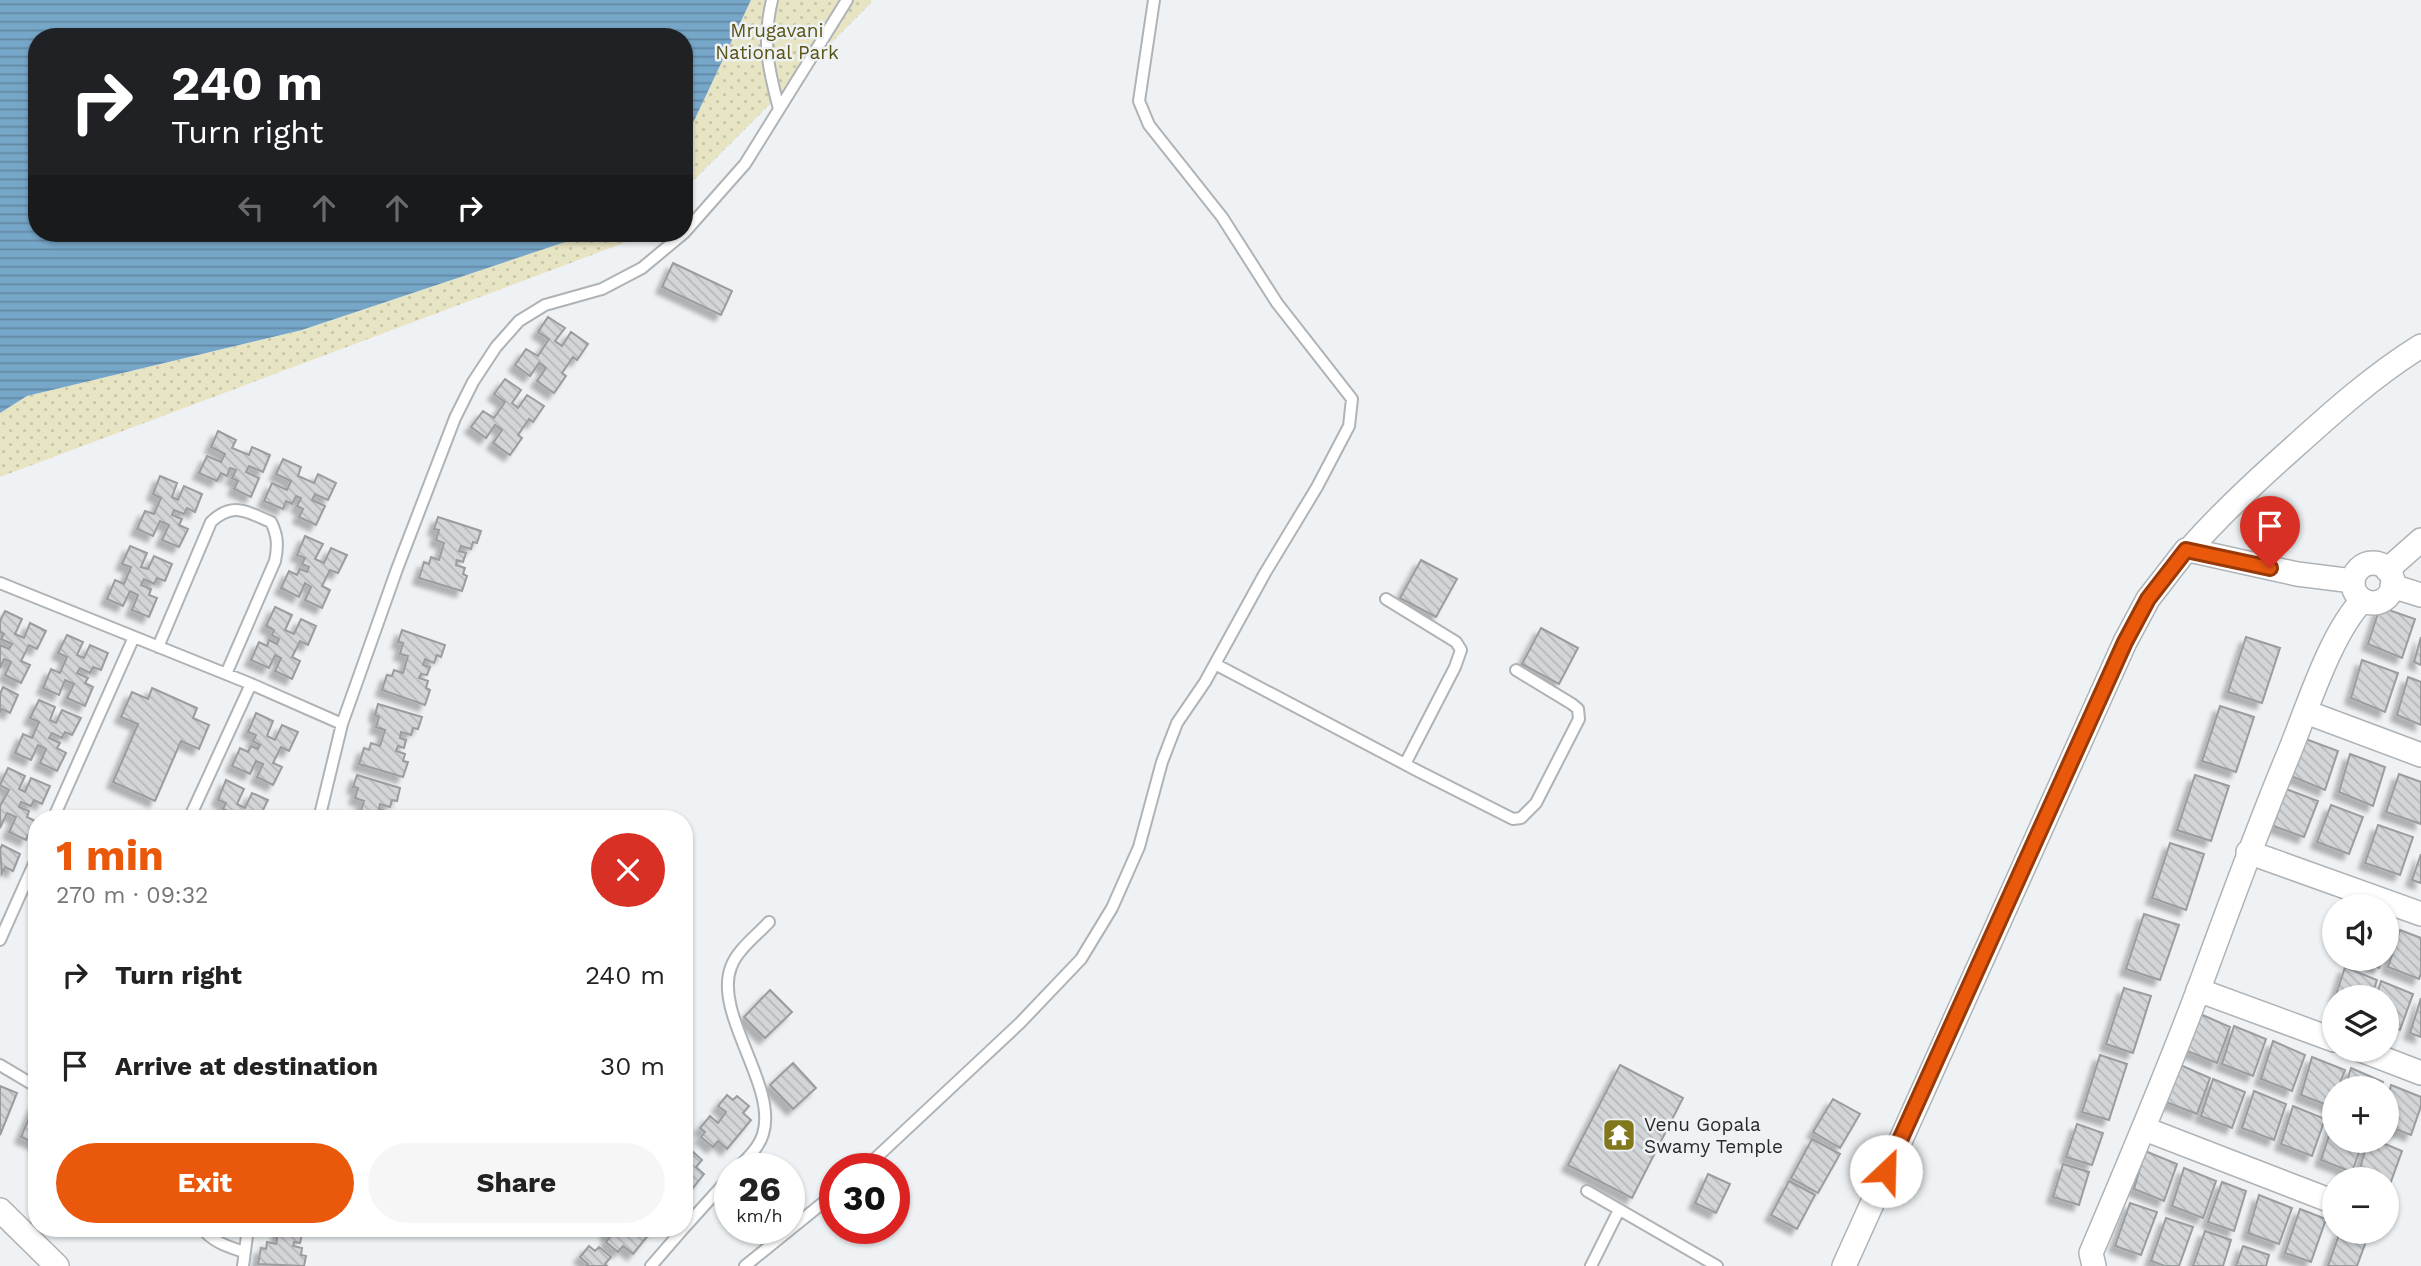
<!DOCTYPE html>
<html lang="en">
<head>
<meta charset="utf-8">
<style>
	body { margin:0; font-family:"Work Sans",sans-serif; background:#f6f6f6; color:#222; height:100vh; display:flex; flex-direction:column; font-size:26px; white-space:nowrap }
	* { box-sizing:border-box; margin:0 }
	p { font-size:23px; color:#767676 }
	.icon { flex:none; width:38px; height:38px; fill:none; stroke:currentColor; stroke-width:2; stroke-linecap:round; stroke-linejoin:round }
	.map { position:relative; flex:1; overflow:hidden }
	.details { position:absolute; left:28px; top:810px; width:665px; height:427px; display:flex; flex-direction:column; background:#fff; border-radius:28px; box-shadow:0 2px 5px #0004 }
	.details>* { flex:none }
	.banner { position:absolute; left:28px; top:28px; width:665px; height:214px; border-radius:28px; box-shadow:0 2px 5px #0004; background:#202124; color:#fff; overflow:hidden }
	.controls { position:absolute; left:2322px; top:894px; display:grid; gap:14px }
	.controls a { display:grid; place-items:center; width:77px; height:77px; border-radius:50%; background:#fff; box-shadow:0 2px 5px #0004; font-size:35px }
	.speed { position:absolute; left:714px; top:1153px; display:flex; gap:14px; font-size:35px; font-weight:700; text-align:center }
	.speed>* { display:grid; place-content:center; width:91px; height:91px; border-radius:50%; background:#fff; box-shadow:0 2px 5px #0004; line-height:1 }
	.speed small { font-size:18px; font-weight:400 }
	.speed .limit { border:10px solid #d22; background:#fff; color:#111 }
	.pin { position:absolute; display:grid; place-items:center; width:60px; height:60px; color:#fff; margin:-72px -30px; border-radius:50% 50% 50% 0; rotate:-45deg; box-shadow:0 0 7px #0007 }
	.pin .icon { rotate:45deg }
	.me { position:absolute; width:77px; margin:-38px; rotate:24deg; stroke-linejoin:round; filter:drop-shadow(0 0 5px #0008) }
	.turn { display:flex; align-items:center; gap:24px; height:147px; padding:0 28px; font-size:32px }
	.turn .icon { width:91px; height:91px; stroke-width:2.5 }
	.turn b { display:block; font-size:49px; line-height:60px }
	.lanes { display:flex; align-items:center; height:66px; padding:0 28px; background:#0003; justify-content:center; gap:35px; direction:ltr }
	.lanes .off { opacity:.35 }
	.round { display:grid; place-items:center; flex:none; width:74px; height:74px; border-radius:37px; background:#f6f6f6 }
	.head { display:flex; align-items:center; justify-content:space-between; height:119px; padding:0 28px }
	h1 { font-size:42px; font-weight:700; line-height:52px; color:#ea580c }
	.action { display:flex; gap:14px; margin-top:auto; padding:14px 28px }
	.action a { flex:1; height:80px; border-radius:42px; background:#ea580c; color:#fff; font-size:28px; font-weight:700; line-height:80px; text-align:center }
	.action a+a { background:#f6f6f6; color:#222 }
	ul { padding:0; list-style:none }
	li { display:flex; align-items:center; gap:21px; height:91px; padding:0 28px }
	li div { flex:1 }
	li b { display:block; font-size:26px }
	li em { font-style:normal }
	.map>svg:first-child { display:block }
	.grass { fill:url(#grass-dots) }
	.water { fill:url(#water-rules) }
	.building { fill:url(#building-back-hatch); stroke:#9a9d9f; stroke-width:2; filter:url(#shadow) }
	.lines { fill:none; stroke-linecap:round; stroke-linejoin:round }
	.lane-casing { stroke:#b0b3b6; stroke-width:14 }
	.street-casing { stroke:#b0b3b6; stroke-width:26 }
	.lane { stroke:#fff; stroke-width:10 }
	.street { stroke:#fff; stroke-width:23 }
	.route-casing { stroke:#983908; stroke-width:18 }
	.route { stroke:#ea580c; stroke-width:12 }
	.labels { text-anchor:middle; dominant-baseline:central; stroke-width:5; stroke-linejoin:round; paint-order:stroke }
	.park-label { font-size:19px; fill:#595315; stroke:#eef2f4 }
	.poi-label { font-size:19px; fill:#28292a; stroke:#eef2f4; text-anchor:start }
</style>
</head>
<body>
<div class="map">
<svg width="2421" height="1266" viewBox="0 0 2421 1266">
	<defs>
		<pattern id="grass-dots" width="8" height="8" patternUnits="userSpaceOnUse" patternTransform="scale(1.75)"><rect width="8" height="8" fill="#e7e4c4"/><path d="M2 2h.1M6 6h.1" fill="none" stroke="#c6c4a9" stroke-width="1.8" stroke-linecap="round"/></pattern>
		<pattern id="water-rules" width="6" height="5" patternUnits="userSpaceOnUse" patternTransform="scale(1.75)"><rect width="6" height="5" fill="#77a7c8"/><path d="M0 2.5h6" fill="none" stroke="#6288a3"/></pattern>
		<pattern id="building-back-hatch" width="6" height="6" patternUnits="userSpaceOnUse" patternTransform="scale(1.75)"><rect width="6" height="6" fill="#d3d6d9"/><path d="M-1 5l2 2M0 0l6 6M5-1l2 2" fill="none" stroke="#b5b8ba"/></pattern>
		<filter id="shadow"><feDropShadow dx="-6" dy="6" stdDeviation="2" flood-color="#0004"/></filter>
	</defs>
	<rect width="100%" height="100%" fill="#eef2f4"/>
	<path class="grass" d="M751 0H871V3L684 190V142Z
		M592 233H642L637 238 0 477V413L27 396 303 330Z"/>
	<path class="water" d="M0 0H751L684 142V37H37V233H592L302 330 27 396 0 413Z"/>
	<path class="building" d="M673 263 732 291 721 315 662 287Z
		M548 317 565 328 555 341 562 346 571 332 588 344 577 360 573 357 562 373 566 376 554 393 537 381 546 368 539 363 530 376 515 365 526 349 538 356 549 339 538 332Z
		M505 379 521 390 512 403 518 408 527 395 544 406 533 422 529 419 518 435 522 438 510 455 493 443 502 430 495 425 486 438 471 427 483 411 494 418 505 402 494 394Z
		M218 431 236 440 232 448 249 455 252 447 270 455 263 472 249 466 246 472 259 478 251 497 234 489 238 481 232 478 236 470 230 468 227 476 221 473 217 481 199 473 207 456 221 462 225 454 211 447Z
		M283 459 301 467 298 476 314 483 318 474 336 483 328 500 315 494 312 500 325 506 316 525 299 517 303 509 297 506 301 498 296 496 292 504 286 501 283 509 264 501 272 483 287 490 291 481 276 474Z
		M160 476 177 483 172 497 178 500 184 486 202 494 195 512 187 508 184 514 174 510 172 515 182 519 179 525 188 529 179 547 162 540 169 525 160 521 153 536 137 529 145 511 154 514 161 498 153 494Z
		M438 517 481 531 477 543 473 542 471 549 461 546 459 551 466 553 463 562 457 560 456 565 465 568 463 574 467 576 462 591 419 578 424 562 429 564 431 557 439 560 444 543 436 540 439 530 434 529Z
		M305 536 323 544 315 559 324 563 331 548 347 555 338 573 330 570 322 586 330 590 322 608 305 600 311 587 305 583 299 597 281 588 289 571 297 575 300 569 307 572 309 567 302 564 305 558 297 555Z
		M130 546 147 553 141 567 148 569 154 556 172 564 165 581 157 578 154 584 144 579 141 585 151 589 149 595 157 598 149 617 132 610 138 595 130 591 123 606 107 599 115 580 124 584 131 567 122 564Z
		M1421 560 1457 579 1436 617 1400 598Z
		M275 607 292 615 285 630 294 634 301 619 316 626 308 645 300 641 292 657 300 661 292 679 275 671 281 658 275 655 269 668 251 660 259 642 267 646 269 640 277 644 279 639 272 635 274 630 266 626Z
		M2380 607 2415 619 2402 658 2368 644Z
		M5 611 22 619 15 634 24 638 30 623 46 631 37 649 29 645 21 661 30 665 21 683 5 675 11 662 4 659 0 668V645L9 649 12 644 1 639 4 634 0 632V621Z
		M1541 628 1578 648 1559 684 1522 664Z
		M402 630 445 645 441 657 437 655 434 663 425 659 423 665 430 667 427 675 421 674 419 678 428 681 426 688 430 690 425 705 382 690 387 675 392 676 394 670 403 673 408 656 400 654 403 643 398 642Z
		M67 635 83 642 77 655 84 658 90 645 108 653 101 670 93 667 90 673 80 668 77 673 88 678 85 683 93 687 85 706 67 698 74 684 65 680 59 695 43 688 51 669 60 673 67 657 58 653Z
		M2246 637 2280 648 2262 703 2228 692Z
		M2421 637V665L2414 662Z
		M2362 660 2398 673 2385 712 2351 698Z
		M2408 677 2421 682V725L2397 715Z
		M3 687 18 695 10 713 2 709 0 712V694Z
		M152 688 197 708 193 718 209 725 199 749 181 741 155 801 113 782 138 724 121 717 132 692 148 699Z
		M39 700 55 707 50 720 56 723 62 710 81 718 72 735 65 732 62 738 52 733 49 738 60 743 57 748 66 753 57 771 40 763 46 749 38 745 31 760 15 753 23 734 32 738 39 722 30 718Z
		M378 704 422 717 418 729 413 728 411 735 401 732 400 738 406 740 404 748 398 746 396 751 405 754 403 761 408 762 403 777 359 764 364 748 369 750 371 743 380 746 385 730 376 727 379 717 375 715Z
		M2220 706 2254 717 2236 772 2202 761Z
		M256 713 273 721 267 736 275 740 282 725 298 732 289 751 281 747 273 763 282 767 273 785 257 777 263 764 256 761 250 774 232 766 240 748 248 752 251 746 258 749 260 745 253 741 256 735 248 732Z
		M2303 738 2338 751 2325 790 2291 776Z
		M2350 754 2385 767 2373 806 2339 792Z
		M8 768 25 776 19 789 25 792 31 778 50 786 42 804 34 800 31 806 21 802 19 807 29 811 27 817 35 821 26 840 9 832 16 817 7 813 0 828V806L9 790 0 785Z
		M2399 774 2421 782V824L2386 812Z
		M357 775 400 788 397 801 392 800 390 807 380 804 379 809 385 811 383 819H349L350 815 359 817 364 801 355 798 358 788 353 787Z
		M2195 775 2229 786 2211 841 2177 830Z
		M226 780 244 789 237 804 245 808 252 793 268 800 259 818 251 814 249 819H218L221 814 228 817 230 812 223 809 226 803 218 800Z
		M2286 789 2318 801 2304 837 2273 826Z
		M2331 805 2363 817 2349 854 2317 842Z
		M2378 825 2413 837 2400 875 2365 863Z
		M2170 843 2204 854 2186 910 2152 898Z
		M2 845 20 854 13 871 5 867 2 873 0 850Z
		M2421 854V883L2412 880Z
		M2144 914 2179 925 2160 980 2126 969Z
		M2400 930 2421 938V973L2419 979 2388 967Z
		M2355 959H2383L2379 968Z
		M2345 967 2377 980 2371 998H2335Z
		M2381 981 2413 994 2400 1030 2387 1025V998H2376Z
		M2124 988 2151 996 2133 1053 2106 1044Z
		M770 990 792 1012 765 1038 744 1017Z
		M2421 998V1037L2410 1033Z
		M2198 1013 2230 1027 2217 1063 2187 1051Z
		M2234 1026 2266 1039 2253 1076 2222 1064Z
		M2273 1041 2305 1055 2292 1091 2261 1079Z
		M2100 1055 2127 1064 2109 1120 2082 1112Z
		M2312 1057 2345 1070 2338 1088H2334L2332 1107 2301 1095Z
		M793 1063 816 1088 793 1109 770 1085Z
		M2178 1064 2210 1078 2197 1114 2166 1102Z
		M1620 1065 1683 1098 1632 1198 1568 1165Z
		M2351 1068 2383 1082 2380 1088H2345Z
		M2213 1079 2245 1092 2232 1128 2201 1116Z
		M2391 1085 2421 1097V1106L2411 1135 2387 1126V1100Z
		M0 1086 17 1093 0 1135Z
		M2254 1091 2286 1104 2274 1140 2242 1128Z
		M727 1095 733 1100 737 1096 749 1106 743 1113 751 1120 727 1149 718 1141 713 1147 701 1137 705 1132 700 1128 710 1116 718 1123 726 1112 718 1106Z
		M1833 1099 1860 1114 1840 1148 1813 1132Z
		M35 1104 37 1105V1144L21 1137Z
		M2293 1106 2325 1119 2312 1156 2281 1144Z
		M2333 1123 2334 1141H2363L2352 1172 2321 1160Z
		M2077 1124 2103 1133 2092 1165 2066 1157Z
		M1812 1139 1840 1154 1818 1193 1791 1178Z
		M2368 1141H2378L2402 1151 2389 1187 2387 1180H2370L2358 1175Z
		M691 1150 702 1160 696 1167 704 1174 684 1199V1152L687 1154Z
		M2145 1151 2177 1164 2164 1201 2134 1189Z
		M2063 1164 2089 1172 2079 1205 2053 1197Z
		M2184 1168 2216 1181 2203 1218 2172 1206Z
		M1708 1174 1730 1184 1716 1213 1695 1203Z
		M1789 1181 1815 1195 1797 1229 1771 1215Z
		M2222 1182 2246 1191 2234 1231 2208 1222Z
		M2259 1195 2292 1208 2279 1244 2248 1233Z
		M2130 1203 2157 1212 2141 1255 2115 1246Z
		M2300 1209 2326 1219 2311 1262 2285 1253Z
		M2166 1218 2193 1227 2179 1266H2165L2151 1261Z
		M279 1228H296L295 1233 302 1234 300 1243 294 1242 293 1246 302 1248 301 1255 306 1256 304 1266 258 1264 261 1248 266 1249 267 1242 276 1244Z
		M610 1228H654L633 1254 623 1246 618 1252 606 1242 610 1237 606 1233Z
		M2205 1231 2231 1240 2223 1266H2193Z
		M2340 1232 2369 1233 2357 1266H2328Z
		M589 1246 595 1251 599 1247 611 1257 605 1264 607 1266H586L588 1264 580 1257Z
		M2243 1246 2269 1255 2266 1266H2236Z"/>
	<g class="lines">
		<defs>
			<path id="lane" d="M772 0C762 43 768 67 779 109
				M684 233 745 164 847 0
				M0 583 251 684 342 724
				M1386 599 1456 642 1461 650 1455 667 1405 764
				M158 647 211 522C233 501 247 512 271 522 278 536 278 546 275 561L226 674
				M1215 664 1418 771 1513 819 1521 818 1536 803 1579 719 1578 709 1572 704 1516 670
				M53 819 134 637
				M189 819 251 684
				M319 819 342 724 397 569 455 418 473 382 496 347 519 321 545 305 602 289 642 268 684 233
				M0 940 37 857
				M0 1065 37 1087
				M737 1169C746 1159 759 1148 763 1134 778 1086 713 1014 731 967 737 950 756 936 769 922
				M864 1169 1020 1023 1081 959 1112 908 1139 847 1162 762 1177 723 1205 682 1265 573 1317 487 1349 426 1352 399 1277 303 1222 217 1149 125 1139 101 1154 0
				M1587 1191 1717 1266
				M202 1228C212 1242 229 1247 244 1252
				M684 1228 730 1177
				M243 1266 248 1228
				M651 1266 684 1228
				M745 1266 835 1193
				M1591 1266 1619 1210"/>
			<path id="street" d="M2189 550 2297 574 2353 581
				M2353 583a20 20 0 1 1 40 0a20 20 0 1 1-40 0Z
				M2387 570 2421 540
				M2392 586 2421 595
				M2306 712 2421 755
				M2248 852 2421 914
				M2198 990 2334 1040
				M2361 1050 2421 1073
				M2145 1129 2334 1202
				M0 1210 57 1266
				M1844 1266 2125 642 2148 599 2186 550H2189C2220 514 2256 481 2292 449 2333 412 2374 375 2421 346
				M2094 1266 2091 1253C2128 1166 2165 1079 2198 991 2227 913 2255 835 2287 758 2306 713 2330 633 2363 600"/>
		</defs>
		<use href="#lane" class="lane-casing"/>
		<use href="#street" class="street-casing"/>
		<use href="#lane" class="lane"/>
		<use href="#street" class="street"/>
	</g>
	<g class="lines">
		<defs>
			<path id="route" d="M1886 1171 2125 642 2148 599 2186 550 2270 568"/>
		</defs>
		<use href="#route" class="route-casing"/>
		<use href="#route" class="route"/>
	</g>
	<defs>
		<symbol id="temple-square" viewBox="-11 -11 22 22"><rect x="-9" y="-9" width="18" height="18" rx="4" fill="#81771c" stroke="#eef2f4"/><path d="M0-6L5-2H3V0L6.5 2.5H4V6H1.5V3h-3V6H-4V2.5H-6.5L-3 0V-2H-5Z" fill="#fff"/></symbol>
	</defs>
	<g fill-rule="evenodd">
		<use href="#temple-square" x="1600" y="1116" width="38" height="38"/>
	</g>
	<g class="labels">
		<g class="park-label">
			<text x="777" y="30">Mrugavani<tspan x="777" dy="22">National Park</tspan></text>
		</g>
		<g class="poi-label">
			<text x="1644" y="1124">Venu Gopala<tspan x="1644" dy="22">Swamy Temple</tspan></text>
		</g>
	</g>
</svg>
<div class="controls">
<a><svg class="icon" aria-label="sound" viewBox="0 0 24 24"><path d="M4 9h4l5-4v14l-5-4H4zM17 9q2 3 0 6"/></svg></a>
<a><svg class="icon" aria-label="layers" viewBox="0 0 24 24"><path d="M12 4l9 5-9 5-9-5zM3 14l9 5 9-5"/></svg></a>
<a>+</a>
<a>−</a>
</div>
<div class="speed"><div>26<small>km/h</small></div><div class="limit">30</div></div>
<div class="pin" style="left:2270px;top:568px;background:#d93025"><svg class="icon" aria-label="arrive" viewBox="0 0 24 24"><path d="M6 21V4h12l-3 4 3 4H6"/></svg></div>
<svg class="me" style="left:1886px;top:1171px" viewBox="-20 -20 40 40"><circle r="19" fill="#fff"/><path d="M0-13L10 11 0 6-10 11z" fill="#ea580c"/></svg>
<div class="banner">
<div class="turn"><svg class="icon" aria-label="right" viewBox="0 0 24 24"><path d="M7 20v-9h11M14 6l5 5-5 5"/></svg><div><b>240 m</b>Turn right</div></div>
<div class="lanes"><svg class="icon off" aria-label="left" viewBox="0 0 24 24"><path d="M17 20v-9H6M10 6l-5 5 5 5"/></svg><svg class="icon off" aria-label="ahead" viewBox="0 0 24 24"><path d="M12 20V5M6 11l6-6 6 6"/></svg><svg class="icon off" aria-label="ahead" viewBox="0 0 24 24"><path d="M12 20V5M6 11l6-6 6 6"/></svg><svg class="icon" aria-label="right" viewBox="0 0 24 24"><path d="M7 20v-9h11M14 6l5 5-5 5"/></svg></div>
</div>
<section class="details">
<div class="head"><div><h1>1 min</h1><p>270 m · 09:32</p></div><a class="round" style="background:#d93025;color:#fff"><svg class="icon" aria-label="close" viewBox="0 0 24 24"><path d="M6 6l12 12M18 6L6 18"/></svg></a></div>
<ul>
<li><svg class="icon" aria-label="right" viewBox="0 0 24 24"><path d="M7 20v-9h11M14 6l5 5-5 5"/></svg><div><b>Turn right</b></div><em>240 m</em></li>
<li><svg class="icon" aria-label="arrive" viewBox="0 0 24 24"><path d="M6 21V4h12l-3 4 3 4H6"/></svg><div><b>Arrive at destination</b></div><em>30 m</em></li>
</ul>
<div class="action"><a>Exit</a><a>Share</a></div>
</section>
</div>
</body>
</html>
